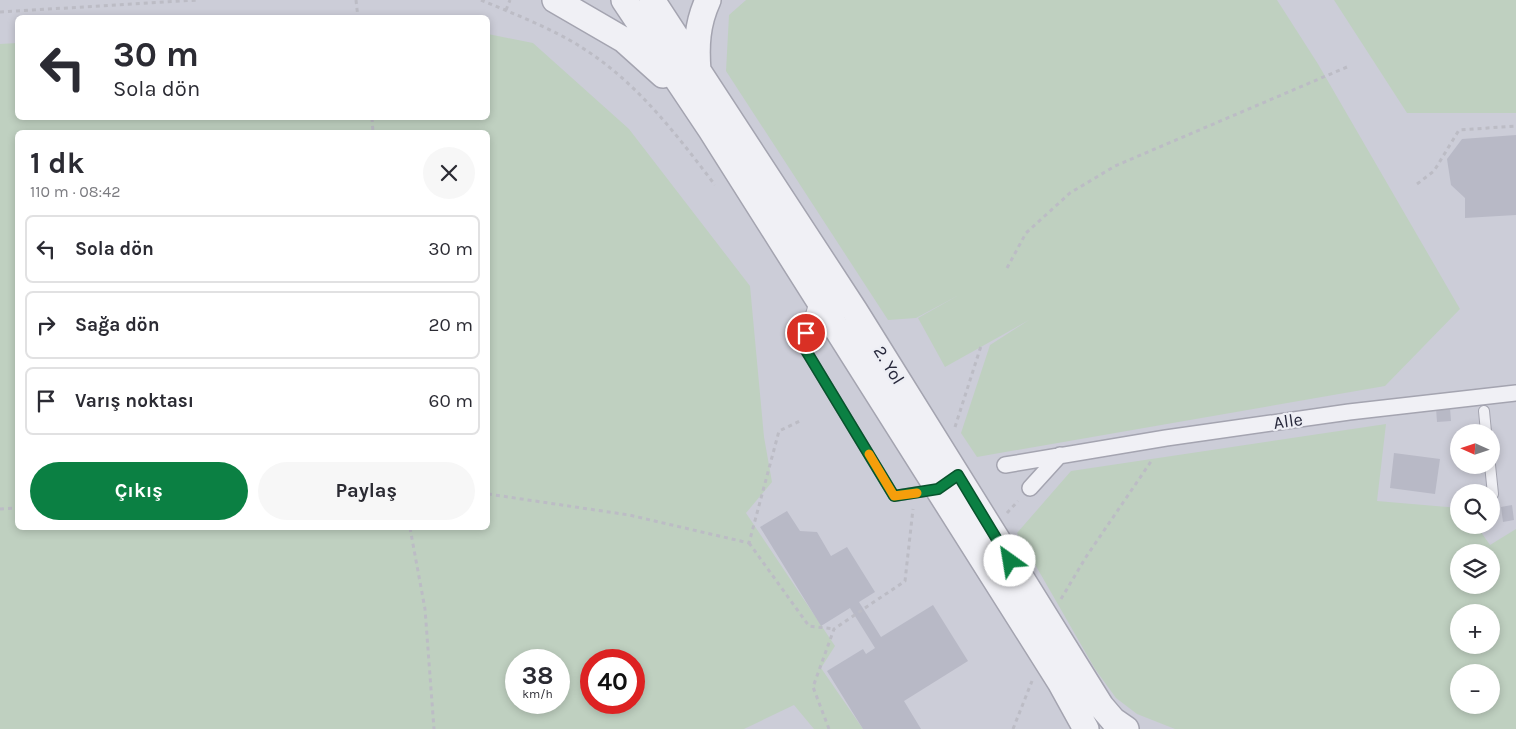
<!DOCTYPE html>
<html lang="tr">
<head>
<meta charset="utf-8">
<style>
	body { margin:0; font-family:Karla,sans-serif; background:#f7f7f7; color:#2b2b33; height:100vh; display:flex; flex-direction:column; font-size:19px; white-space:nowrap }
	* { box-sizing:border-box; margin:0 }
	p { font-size:16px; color:#7c7c81 }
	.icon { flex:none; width:28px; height:28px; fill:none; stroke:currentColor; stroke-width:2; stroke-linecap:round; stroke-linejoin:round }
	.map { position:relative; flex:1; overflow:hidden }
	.side { position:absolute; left:15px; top:130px; width:475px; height:400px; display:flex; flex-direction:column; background:#fff; border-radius:8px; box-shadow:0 2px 8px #0003 }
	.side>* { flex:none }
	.top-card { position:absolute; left:15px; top:15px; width:475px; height:105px; border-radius:8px; box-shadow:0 2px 8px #0003; background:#fff; color:#2b2b33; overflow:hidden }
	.needle { width:32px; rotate:273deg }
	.controls { position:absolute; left:1450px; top:424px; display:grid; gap:10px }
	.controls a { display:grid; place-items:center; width:50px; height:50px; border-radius:50%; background:#fff; box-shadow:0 2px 8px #0003; font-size:25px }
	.speed { position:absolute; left:505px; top:649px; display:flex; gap:10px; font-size:25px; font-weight:700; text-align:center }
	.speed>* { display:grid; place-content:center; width:65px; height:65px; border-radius:50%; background:#fff; box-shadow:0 2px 8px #0003; line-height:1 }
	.speed small { font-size:12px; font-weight:400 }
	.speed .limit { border:8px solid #d22; background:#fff; color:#111 }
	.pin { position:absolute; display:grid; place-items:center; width:42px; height:42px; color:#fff; margin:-21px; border:2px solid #fff; border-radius:50%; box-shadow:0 1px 5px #0007 }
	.me { position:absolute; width:55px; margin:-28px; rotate:328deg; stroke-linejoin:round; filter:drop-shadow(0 0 4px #0008) }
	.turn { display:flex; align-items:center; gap:18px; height:105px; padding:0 15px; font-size:22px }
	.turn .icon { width:65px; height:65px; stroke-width:2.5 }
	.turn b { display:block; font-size:35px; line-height:42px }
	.round { display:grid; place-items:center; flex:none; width:52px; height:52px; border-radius:26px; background:#f7f7f7 }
	.summary { display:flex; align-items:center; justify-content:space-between; height:85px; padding:0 15px }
	h1 { font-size:30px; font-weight:700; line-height:38px }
	.button { display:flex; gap:10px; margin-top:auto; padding:10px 15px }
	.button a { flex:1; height:58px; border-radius:30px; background:#0b8043; color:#fff; font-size:20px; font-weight:700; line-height:58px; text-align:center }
	.button a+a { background:#f7f7f7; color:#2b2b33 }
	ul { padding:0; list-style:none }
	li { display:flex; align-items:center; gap:15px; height:68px; margin:0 10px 8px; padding:0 5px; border:2px solid #e1e1e2; border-radius:8px }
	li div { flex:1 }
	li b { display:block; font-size:19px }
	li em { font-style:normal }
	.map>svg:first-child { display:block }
	.built { fill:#cccdd8; fill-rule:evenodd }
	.green { fill:#bfd0c0; fill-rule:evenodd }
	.building { fill:#b8b9c6 }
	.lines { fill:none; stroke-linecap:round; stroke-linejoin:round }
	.service-casing { stroke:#a4a4b0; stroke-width:12 }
	.pedestrian-casing { stroke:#a4a4b0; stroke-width:18 }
	.tertiary-casing { stroke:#a4a4b0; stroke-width:28 }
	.path { stroke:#bcbcc5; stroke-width:3; stroke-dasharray:4 4; stroke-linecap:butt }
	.service { stroke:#f0f0f5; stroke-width:10 }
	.pedestrian { stroke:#f0f0f5; stroke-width:15 }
	.tertiary { stroke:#f0f0f5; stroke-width:25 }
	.route-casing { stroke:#07532c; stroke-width:12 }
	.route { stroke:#0b8043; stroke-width:9 }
	.slow { stroke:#f59e0b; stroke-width:9 }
	.labels { text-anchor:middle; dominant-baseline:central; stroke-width:4.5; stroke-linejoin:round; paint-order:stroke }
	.street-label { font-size:18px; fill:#28293c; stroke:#edeef4 }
</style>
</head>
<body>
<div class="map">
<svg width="1516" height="729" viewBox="0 0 1516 729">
	<rect width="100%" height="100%" fill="#dedee7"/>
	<path class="built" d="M0 0H1516V729H0ZM18 18H488V118H18ZM18 132H488V528H18ZM1459 432H1491V465H1459ZM1459 492H1491V525H1459ZM1459 552H1491V585H1459ZM1459 612H1491V645H1459ZM516 660H559V702H516ZM591 660H634V702H591ZM1459 672H1491V705H1459Z"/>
	<path class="green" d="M746 0H1277L1318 64 1460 309 1385 386 977 457 961 433 990 345 1029 320 945 367 918 318 959 295 916 318 888 320 726 71 729 15Z
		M1334 0H1516V113H1407Z
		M488 34 533 43 629 129 750 286 764 437 772 482 746 513 835 646 821 668 863 729H814L794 705 744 729H0V44L17 43 18 118H488ZM18 132H488V528H18ZM516 660H559V702H516ZM591 660H634V702H591Z
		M1386 424 1377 501 1459 508V525H1476L1490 545 1516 529V729H1175L1137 714 1116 698 1095 669 1017 533 1071 471ZM1491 552V585H1459V552ZM1491 612V645H1459V612ZM1459 672H1491V705H1459Z"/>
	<path class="building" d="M1516 135V215L1465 218V198L1451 185 1447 159 1462 139Z
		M1436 408H1450L1451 421 1437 422Z
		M1394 453 1440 459 1435 494 1390 488Z
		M1512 505 1514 520 1503 522 1501 507Z
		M787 511 800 531 817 532 831 556 847 547 875 592 859 602 881 637 933 605 968 661 904 701 921 729H863L827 671 863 649 866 654 875 648 850 608 821 626 760 527Z"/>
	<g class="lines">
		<defs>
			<path id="service" d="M815 301 802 344 894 496 937 489
				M1484 411 1486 432
				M1490 465 1493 494"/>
			<path id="pedestrian" d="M1005 465 1166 438 1349 412 1516 393
				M1030 488 1060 455"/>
			<path id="tertiary" d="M555 0 624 40 663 75
				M624 0 711 130 1060 682 1086 729
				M652 0 855 311 1101 706 1113 720 1126 729
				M698 71C696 46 697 24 708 0"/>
		</defs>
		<use href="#service" class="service-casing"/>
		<use href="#pedestrian" class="pedestrian-casing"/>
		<use href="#tertiary" class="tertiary-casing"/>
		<path class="path" d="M356 0 358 18
			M481 0C512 13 553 29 581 47 637 82 676 134 715 185
			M506 10 510 0
			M0 12 198 0
			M372 118 373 132
			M1417 184 1434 171 1459 130 1516 126
			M1007 268 1026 233 1070 193 1115 166 1347 67
			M955 427 981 346
			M488 494 629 515 749 543 779 431 802 420
			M0 509 18 508
			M1007 513 1018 501
			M410 528 425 609 434 729
			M749 543 809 626 834 629
			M1061 599 1086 557 1152 460
			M829 729 813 687 834 629 905 581 913 509
			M1013 729 1032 681"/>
		<use href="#service" class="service"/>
		<use href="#pedestrian" class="pedestrian"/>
		<use href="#tertiary" class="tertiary"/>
	</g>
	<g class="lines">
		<defs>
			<path id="route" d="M806 333 802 344 894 496 938 489 958 475 1010 561"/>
		</defs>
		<use href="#route" class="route-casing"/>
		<use href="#route" class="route"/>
		<path class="slow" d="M869 454 894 496 917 493"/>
	</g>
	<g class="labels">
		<g class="street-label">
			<text transform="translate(889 365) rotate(58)">2. Yol</text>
			<text transform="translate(1288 421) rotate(-8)">Alle</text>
		</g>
	</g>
</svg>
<div class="controls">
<a><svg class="needle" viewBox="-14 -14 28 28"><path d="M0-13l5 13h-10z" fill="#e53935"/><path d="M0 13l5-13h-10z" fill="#7c7c81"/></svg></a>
<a><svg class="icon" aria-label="search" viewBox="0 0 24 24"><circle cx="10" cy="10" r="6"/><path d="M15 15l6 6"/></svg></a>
<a><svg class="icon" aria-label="layers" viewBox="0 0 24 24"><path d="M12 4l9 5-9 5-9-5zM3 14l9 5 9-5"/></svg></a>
<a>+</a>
<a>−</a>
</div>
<div class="speed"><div>38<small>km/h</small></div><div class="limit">40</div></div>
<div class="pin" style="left:806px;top:333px;background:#d93025"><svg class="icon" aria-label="arrive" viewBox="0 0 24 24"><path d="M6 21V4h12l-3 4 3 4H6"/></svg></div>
<svg class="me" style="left:1010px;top:561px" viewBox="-20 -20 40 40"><circle r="19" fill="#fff"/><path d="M0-13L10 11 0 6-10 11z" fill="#0b8043"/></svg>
<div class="top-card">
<div class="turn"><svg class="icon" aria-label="left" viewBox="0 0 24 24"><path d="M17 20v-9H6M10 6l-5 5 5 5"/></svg><div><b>30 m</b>Sola dön</div></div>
</div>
<section class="side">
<div class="summary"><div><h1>1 dk</h1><p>110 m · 08:42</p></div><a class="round"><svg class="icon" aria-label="close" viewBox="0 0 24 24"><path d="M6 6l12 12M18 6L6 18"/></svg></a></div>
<ul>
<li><svg class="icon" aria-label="left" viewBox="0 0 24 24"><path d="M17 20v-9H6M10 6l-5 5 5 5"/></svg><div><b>Sola dön</b></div><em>30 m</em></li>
<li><svg class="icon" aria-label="right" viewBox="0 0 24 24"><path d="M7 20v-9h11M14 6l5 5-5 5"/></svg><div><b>Sağa dön</b></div><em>20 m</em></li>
<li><svg class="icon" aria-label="arrive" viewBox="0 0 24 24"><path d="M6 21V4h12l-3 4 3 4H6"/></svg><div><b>Varış noktası</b></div><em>60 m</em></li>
</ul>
<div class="button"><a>Çıkış</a><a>Paylaş</a></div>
</section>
</div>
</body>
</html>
